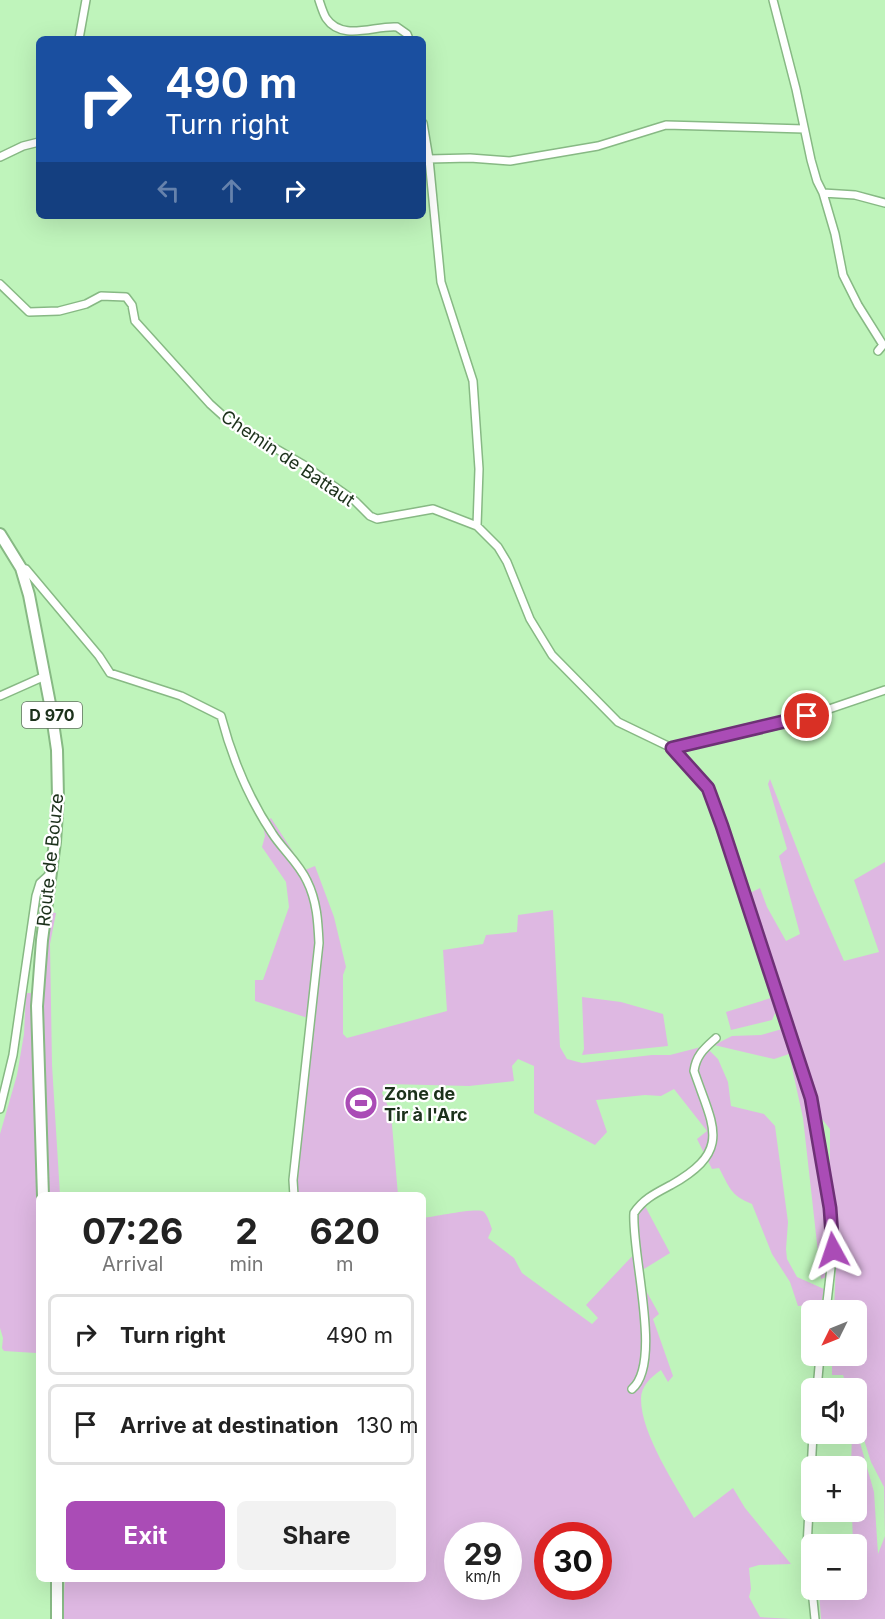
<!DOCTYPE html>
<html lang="en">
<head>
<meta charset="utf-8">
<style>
	body { margin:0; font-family:Inter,sans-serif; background:#f2f2f2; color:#222; height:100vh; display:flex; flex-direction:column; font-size:22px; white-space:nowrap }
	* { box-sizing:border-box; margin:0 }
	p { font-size:20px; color:#767676 }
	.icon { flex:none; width:33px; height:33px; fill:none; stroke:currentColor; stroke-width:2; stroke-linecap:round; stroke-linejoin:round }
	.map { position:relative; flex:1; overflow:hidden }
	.panel { position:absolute; left:36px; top:1192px; width:390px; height:390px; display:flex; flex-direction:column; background:#fff; border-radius:9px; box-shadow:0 6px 24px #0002 }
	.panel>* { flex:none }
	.banner { position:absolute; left:36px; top:36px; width:390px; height:183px; border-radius:9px; box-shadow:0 6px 24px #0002; background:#1a4fa0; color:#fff; overflow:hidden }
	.needle { width:39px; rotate:227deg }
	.buttons { position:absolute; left:801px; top:1300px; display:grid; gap:12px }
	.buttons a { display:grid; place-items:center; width:66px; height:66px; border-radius:9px; background:#fff; box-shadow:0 6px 24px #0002; font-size:30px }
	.speed { position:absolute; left:444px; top:1522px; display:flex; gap:12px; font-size:30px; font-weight:700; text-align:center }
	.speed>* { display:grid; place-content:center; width:78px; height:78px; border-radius:50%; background:#fff; box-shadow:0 6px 24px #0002; line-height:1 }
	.speed small { font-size:15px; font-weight:400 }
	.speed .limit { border:9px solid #d22; background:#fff; color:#111 }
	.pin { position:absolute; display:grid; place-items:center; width:51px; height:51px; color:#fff; margin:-26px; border:3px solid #fff; border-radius:50%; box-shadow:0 2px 6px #0007 }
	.me { position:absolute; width:66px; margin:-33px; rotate:355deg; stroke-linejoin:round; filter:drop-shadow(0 0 4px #0008) }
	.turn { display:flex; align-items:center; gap:21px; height:126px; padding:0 30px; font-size:27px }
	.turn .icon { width:78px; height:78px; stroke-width:2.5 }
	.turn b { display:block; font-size:42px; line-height:51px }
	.lanes { display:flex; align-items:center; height:57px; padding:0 30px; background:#0003; justify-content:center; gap:30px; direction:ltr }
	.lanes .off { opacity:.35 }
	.eta { display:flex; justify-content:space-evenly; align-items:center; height:102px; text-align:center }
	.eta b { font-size:36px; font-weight:700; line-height:42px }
	.primary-button { display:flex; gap:12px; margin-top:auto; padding:12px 30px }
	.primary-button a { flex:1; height:69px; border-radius:9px; background:#aa4cb6; color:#fff; font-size:24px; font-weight:700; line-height:69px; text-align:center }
	.primary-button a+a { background:#f2f2f2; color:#222 }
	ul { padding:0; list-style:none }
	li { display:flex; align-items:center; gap:18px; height:81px; margin:0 12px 9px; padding:0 18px; border:3px solid #e0e0e0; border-radius:9px }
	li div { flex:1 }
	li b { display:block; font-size:22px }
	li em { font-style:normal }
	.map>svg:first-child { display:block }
	.green { fill:#deb8e2; fill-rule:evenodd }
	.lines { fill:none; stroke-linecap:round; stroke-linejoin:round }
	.street-casing { stroke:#87b984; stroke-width:10 }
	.primary-casing { stroke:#87b984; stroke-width:14 }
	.street { stroke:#fff; stroke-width:7 }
	.primary { stroke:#fff; stroke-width:10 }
	.route-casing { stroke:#6e3176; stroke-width:15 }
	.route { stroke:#aa4cb6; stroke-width:10 }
	.labels { text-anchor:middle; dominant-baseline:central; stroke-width:4.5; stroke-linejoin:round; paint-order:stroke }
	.shield { fill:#fff; stroke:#606f5f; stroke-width:1.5 }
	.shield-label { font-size:16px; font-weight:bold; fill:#1c311b }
	.street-label { font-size:18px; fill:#1c311b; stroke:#fff }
	.poi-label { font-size:18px; font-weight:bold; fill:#1c311b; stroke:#fff; text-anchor:start }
</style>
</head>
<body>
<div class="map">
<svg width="885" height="1619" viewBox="0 0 885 1619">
	<rect width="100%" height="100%" fill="#bff4bb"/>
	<path class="green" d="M770 779 813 890 844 961 879 952 854 880 885 862V1619H821L819 1590H856V1545H853L852 1512H856V1467H851L852 1434H856L857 1432 874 1492 878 1554 885 1536 884 1487 871 1462 857 1417 856 1389H848L843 1375H832V1356H856V1311H834L837 1238 830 1170V1129L818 1114 782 994 748 894 760 888 767 907 786 941 800 934 779 856 787 849 768 784Z
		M271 818 305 870 315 866 334 917 346 967 343 975V1034L347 1038 447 1011 443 950 483 944 486 935 517 932 518 915 553 910 560 1047 567 1059 582 1063 652 1055H670L701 1047 709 1050 718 1059 728 1082 731 1106 764 1114 775 1126 788 1222 786 1249 787 1259 797 1277 824 1289 820 1311H814L811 1305 798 1306 790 1282 772 1254 752 1204C730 1195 730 1188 719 1168L712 1169 697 1139 707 1131 674 1089 661 1096 645 1095 596 1100 607 1132 595 1145 534 1113V1066L518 1059 512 1066 514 1081 469 1086 386 1084 382 1093 391 1113 398 1195H290L289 1179 308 1018 255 1001V980H263L289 907 286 882 262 847 265 836 263 825Z
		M50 912 56 913 50 944 52 1065 60 1195 48 1196 42 1011Z
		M26 993H32L39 1260V1358L37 1359 36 1353 4 1351 2 1348 3 1338 0 1328V1134L17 1075 24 1034Z
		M582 997 621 1002 663 1014 668 1046 582 1055 584 1049Z
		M774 997 776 1011 772 1020 731 1030 726 1012Z
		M782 1029 796 1058 811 1124 826 1231 827 1277 821 1279 803 1118 789 1054 774 1059 714 1045 732 1036 761 1035Z
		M645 1206 670 1253 644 1269V1287L659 1314 653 1319 673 1376 668 1382 661 1370C651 1377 641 1386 641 1399 641 1435 677 1487 694 1518L733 1488 745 1508 791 1564 759 1565 749 1568 751 1589 749 1597 760 1617 792 1619H62L65 1580H423V1218C434 1217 478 1207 484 1212 488 1216 490 1224 492 1229L488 1238 514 1258 522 1273 592 1324 598 1318 586 1305 638 1250 636 1216ZM458 1536H508V1587H458ZM548 1536H598V1587H548Z"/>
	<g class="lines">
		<defs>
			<path id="street" d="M319 0C321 6 323 13 326 18 342 42 375 25 397 27L407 34 409 39
				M773 0 796 89 811 160 817 181 823 193 835 234 843 275 858 305 883 345 878 351
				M79 39 86 0
				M423 123 429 159 441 282 473 381 479 469 477 526
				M0 157 23 146 39 142
				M429 159 470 158 510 161 598 146 666 125 804 129
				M823 193 855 195 885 203
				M0 284 29 312 59 311 86 304 101 296 126 297 132 305 135 321 210 404 230 422 304 465 355 501 370 516 377 519 433 509 477 526 498 547 507 562 530 619 552 655 618 722 672 748 685 760 708 788 722 826 811 1098 830 1208 833 1250 826 1311
				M21 568 26 569 99 656 110 673 181 696 221 716C232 758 248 797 272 833 282 849 299 863 307 881 317 901 318 922 319 943L293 1180 294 1196
				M0 696 45 676
				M672 748 791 722 885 690
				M0 1109 13 1055 36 896 40 883 51 873
				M632 1389C663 1363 631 1253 634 1213 643 1199 656 1193 671 1185 733 1150 713 1127 694 1071 696 1055 705 1048 716 1038
				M817 1389 820 1356
				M812 1588 807 1547 813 1434
				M812 1590 815 1619"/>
			<path id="primary" d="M0 534 21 568 29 595 51 709 57 750 58 797 55 842 42 940 37 1006 43 1196
				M57 1619V1580"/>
		</defs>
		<use href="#street" class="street-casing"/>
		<use href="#primary" class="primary-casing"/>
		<use href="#street" class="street"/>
		<use href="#primary" class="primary"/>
	</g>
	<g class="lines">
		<defs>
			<path id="route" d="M807 716 672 748 708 788 722 826 811 1098 830 1208 833 1250"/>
		</defs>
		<use href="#route" class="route-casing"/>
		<use href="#route" class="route"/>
	</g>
	<defs>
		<symbol id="stadium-disc" viewBox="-11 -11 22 22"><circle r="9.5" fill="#aa4cb6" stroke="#fff"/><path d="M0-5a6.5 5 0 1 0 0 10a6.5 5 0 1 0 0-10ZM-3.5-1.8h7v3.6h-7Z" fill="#fff"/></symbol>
	</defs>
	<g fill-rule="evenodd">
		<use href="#stadium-disc" x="342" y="1084" width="38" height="38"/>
	</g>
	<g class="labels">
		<rect class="shield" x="22" y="702" width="60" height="26" rx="4.5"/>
		<g class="shield-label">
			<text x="52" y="715">D 970</text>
		</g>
		<g class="street-label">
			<text transform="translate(288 458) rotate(34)">Chemin de Battaut</text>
			<text transform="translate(50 860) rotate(-84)">Route de Bouze</text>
		</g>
		<g class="poi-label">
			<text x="384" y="1093">Zone de<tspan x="384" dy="21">Tir à l'Arc</tspan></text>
		</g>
	</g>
</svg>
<div class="buttons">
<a><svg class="needle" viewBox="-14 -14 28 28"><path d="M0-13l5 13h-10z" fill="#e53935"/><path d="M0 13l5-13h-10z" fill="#767676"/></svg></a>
<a><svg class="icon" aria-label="sound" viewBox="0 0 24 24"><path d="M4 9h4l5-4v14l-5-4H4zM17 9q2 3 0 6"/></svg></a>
<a>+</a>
<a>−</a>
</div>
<div class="speed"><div>29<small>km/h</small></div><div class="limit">30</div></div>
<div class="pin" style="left:807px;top:716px;background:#d93025"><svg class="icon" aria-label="arrive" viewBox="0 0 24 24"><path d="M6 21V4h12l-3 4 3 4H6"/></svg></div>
<svg class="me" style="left:833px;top:1250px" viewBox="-20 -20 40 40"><path d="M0-17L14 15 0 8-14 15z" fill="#aa4cb6" stroke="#fff" stroke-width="4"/></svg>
<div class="banner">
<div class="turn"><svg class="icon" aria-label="right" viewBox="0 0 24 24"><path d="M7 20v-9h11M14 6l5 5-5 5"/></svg><div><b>490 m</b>Turn right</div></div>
<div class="lanes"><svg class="icon off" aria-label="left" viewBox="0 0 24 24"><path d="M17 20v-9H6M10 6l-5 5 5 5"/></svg><svg class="icon off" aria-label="ahead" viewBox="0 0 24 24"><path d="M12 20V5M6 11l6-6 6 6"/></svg><svg class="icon" aria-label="right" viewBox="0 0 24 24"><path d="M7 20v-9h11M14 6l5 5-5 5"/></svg></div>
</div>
<section class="panel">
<div class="eta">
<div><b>07:26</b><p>Arrival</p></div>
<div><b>2</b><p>min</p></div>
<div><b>620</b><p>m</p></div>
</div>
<ul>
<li><svg class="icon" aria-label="right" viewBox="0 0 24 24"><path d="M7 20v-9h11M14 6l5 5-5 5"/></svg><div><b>Turn right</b></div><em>490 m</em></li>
<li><svg class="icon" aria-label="arrive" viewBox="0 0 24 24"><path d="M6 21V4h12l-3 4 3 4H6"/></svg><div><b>Arrive at destination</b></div><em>130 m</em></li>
</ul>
<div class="primary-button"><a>Exit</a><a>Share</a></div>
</section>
</div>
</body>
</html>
